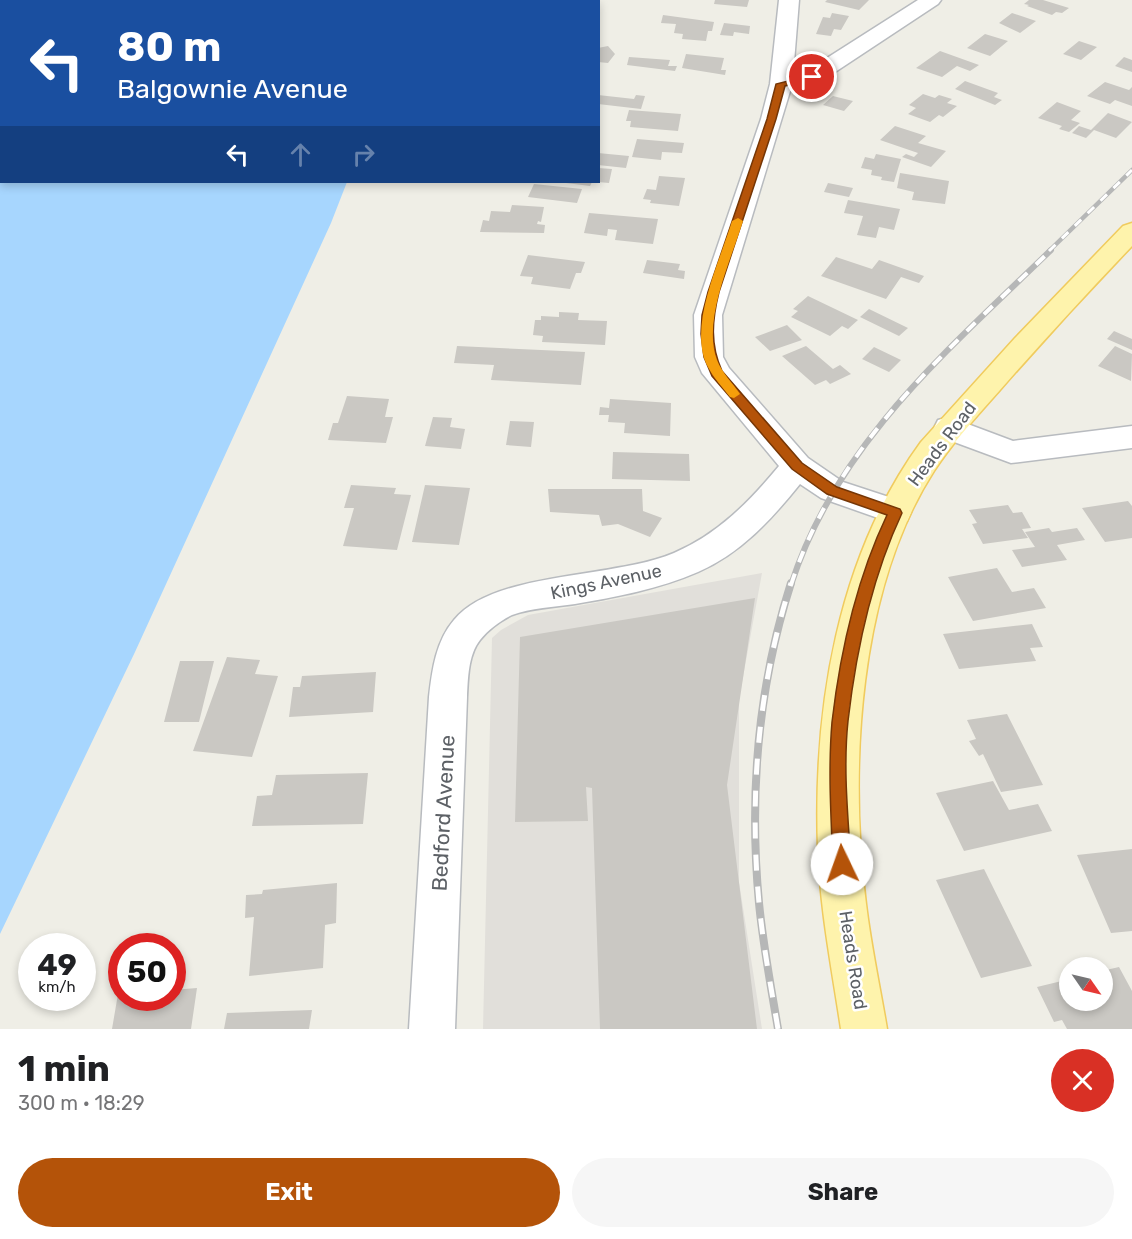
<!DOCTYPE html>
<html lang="en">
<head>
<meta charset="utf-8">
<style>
	body { margin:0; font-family:Rubik,sans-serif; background:#f6f6f6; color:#202124; height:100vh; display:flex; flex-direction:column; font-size:22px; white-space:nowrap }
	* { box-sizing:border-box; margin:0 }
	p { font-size:20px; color:#757577 }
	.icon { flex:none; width:33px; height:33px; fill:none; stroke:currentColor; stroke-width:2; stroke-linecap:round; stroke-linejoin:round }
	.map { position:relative; height:1029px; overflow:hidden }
	.drawer { display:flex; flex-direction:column; background:#fff; flex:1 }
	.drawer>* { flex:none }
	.banner { position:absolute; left:0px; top:0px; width:600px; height:183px; box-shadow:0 3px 9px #0003; background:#1a4fa0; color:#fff; overflow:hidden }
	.needle { width:39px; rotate:124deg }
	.tools { position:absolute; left:1059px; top:957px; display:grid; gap:12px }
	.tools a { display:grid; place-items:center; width:54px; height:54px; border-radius:50%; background:#fff; box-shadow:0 3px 9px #0003; font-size:30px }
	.speed { position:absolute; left:18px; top:933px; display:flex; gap:12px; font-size:30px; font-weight:700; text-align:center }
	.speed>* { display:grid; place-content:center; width:78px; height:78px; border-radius:50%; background:#fff; box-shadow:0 3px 9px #0003; line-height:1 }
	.speed small { font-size:15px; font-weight:400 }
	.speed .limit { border:9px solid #d22; background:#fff; color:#111 }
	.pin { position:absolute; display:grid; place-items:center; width:51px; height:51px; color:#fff; margin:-26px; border:3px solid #fff; border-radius:50%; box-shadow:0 2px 6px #0007 }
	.me { position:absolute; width:66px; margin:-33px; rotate:357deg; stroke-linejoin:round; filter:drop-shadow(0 0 4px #0008) }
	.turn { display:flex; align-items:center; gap:21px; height:126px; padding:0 18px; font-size:27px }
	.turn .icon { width:78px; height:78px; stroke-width:2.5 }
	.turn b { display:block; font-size:42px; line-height:51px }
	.lanes { display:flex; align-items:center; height:57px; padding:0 18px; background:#0003; justify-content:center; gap:30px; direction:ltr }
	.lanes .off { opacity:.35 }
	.round { display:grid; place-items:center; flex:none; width:63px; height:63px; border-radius:32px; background:#f6f6f6 }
	.summary { display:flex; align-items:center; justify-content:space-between; height:102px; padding:0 18px }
	h1 { font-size:36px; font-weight:700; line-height:45px }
	.action { display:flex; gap:12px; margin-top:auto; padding:12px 18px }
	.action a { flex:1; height:69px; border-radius:36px; background:#b45309; color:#fff; font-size:24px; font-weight:700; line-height:69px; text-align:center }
	.action a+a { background:#f6f6f6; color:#202124 }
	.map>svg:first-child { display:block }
	.industrial { fill:#e1dfda }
	.water { fill:#a7d6fe }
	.building { fill:#cac8c3 }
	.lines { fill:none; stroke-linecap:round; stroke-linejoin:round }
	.minor-casing { stroke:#b8bbbf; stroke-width:3 }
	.major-casing { stroke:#f0cb5e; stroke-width:3 }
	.minor { fill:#fff; fill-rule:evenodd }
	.major { fill:#fef3ac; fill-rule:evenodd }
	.rail-far2-casing { stroke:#b6b7b7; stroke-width:4.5 }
	.rail-far1-casing { stroke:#b6b7b7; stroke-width:6 }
	.rail-casing { stroke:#b6b7b7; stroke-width:8 }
	.rail-far2 { stroke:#fff; stroke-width:3; stroke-dasharray:9; stroke-linecap:butt }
	.rail-far1 { stroke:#fff; stroke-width:4; stroke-dasharray:12; stroke-linecap:butt }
	.rail { stroke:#fff; stroke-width:5; stroke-dasharray:16; stroke-linecap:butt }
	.route { fill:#b45309; stroke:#753606; stroke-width:1.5 }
	.slow { fill:#f59e0b }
	.labels { text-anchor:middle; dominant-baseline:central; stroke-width:5; stroke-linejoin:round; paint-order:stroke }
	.street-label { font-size:18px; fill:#5d6166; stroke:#fff }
	.near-street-label { font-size:21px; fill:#5d6166; stroke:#fff }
</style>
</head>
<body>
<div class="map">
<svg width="1132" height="1029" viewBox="0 0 1132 1029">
	<rect width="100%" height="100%" fill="#efeee6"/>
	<path class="industrial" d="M762 573 739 699V882L762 1029H483L492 638 501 630 528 615Z"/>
	<path class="water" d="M0 0H427L2 2V182H347L331 223 135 652 0 934Z"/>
	<path class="building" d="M715 0H749L747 7 714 4Z
		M827 0H869L859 10 825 2Z
		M1029 0H1043L1069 8 1062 13 1056 12 1052 15 1027 6 1029 5 1024 4Z
		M832 13 849 16 841 30 834 29 831 36 816 34 823 17 830 18Z
		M1012 13 1036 21 1020 33 999 23Z
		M663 15 714 22 712 31H708L706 41 682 39 683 34 674 33 676 24 661 23Z
		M724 23 750 26 749 34 734 32 733 36 720 35Z
		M985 34 1008 41 990 56 967 48Z
		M1079 41 1097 47 1081 60 1063 54Z
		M608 46 615 54 608 63 598 62V48Z
		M940 51 979 65 970 71 957 66 942 77 916 68Z
		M686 54 724 58 721 70H726L725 75 682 68Z
		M629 57 670 60 668 66H677L675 71 627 65Z
		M1124 57 1132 60V72L1115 66Z
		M965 81 998 93 994 97 1002 100 995 105 955 89Z
		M1105 82 1129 90 1132 87V106L1115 100 1110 104 1087 96Z
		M923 94 935 98 939 95 952 99 947 103 957 106 943 117 939 115 930 122 908 114 916 108 909 105Z
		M598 95 634 99 636 95 645 96 641 109 598 104Z
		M833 96 853 101 844 111 823 105Z
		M1057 102 1081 111 1071 120 1080 123 1069 132 1059 129 1062 126 1038 118Z
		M629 110 681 114 678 131 630 127 631 121H626Z
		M1108 113 1132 122 1116 138 1094 130 1086 138 1072 133 1079 126 1091 130Z
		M895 126 926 136 918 143 946 151 931 167 902 157 906 154 914 157 918 153 880 140Z
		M637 139 684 143 682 153 662 152 661 160 632 157Z
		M598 153 629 156 626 168 598 165Z
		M876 154 901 159 894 182 881 180 882 177 871 175 872 170 861 168 865 157 874 159Z
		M598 168 612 169 609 183 598 182Z
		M900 173 949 181 945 204 912 200 914 192 897 188Z
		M659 176 685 178 679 206 650 203 651 200 643 199 647 189 656 190Z
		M558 182H592L590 186Z
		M828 183 853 188 849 197 824 192Z
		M534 184 582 189 577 203 528 197Z
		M848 200 900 209 894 230 879 227 876 238 857 235 863 216 844 213Z
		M512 205 544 207 541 222 538 221 537 224 545 225 544 233 480 232 483 220 489 221 491 211 510 212Z
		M589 213 658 219 653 244 615 240 617 230 608 229 607 236 584 233Z
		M528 255 585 262 581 273H576L570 289 531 284 533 277 520 276Z
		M836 257 872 269 879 260 924 276 919 283 901 277 886 299 821 276Z
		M647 260 680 264 678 270 685 271 684 279 643 273Z
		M808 296 858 320 848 329 842 326 830 336 791 317 798 311 793 309Z
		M869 309 908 328 899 336 860 317Z
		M559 312 579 313 578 320 607 321 605 345 542 342 543 336 533 335 535 320H541V316L559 317Z
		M787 325 802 340 770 351 755 337Z
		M1114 331 1132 339V350L1107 339Z
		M457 346 585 352 581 385 491 380 494 365 454 363Z
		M806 346 833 369 840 365 851 374 830 384 826 380 815 385 782 356Z
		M1115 346 1132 354 1131 381 1098 366Z
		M874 347 901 360 889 372 862 359Z
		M347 396 389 399 385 417H393L386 443 328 440 333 423H338Z
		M610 399 671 403 670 436 624 433 625 423 608 422 609 415H599L600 407 609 408Z
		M433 417 452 418 450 427 465 429 461 449 425 446Z
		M510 421 534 422 531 447 506 445Z
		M613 452 689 454 690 481 612 479Z
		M351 485 396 488 394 494 411 495 397 550 343 546 354 508H344Z
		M425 485 470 488 459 545 412 542Z
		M548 489H642L643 511 662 518 650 537 618 524 602 526 599 515 550 512Z
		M1128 501 1132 506V538L1105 542 1082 508Z
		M1008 505 1013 513 1022 512 1031 528 1022 529 1028 538 983 544 972 524 977 523 969 510Z
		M1049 528 1052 532 1077 528 1085 540 1057 545 1067 560 1022 567 1012 550 1035 547 1025 532Z
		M997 568 1012 592 1034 588 1046 608 973 621 948 577Z
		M755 598 727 785 757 1029H600L592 788 586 787 588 821 515 822 520 637Z
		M1032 624 1043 647 1030 648 1036 661 959 669 943 634Z
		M227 657 260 660 255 674 278 676 252 757 193 751Z
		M180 661H214L199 722H164Z
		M376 672 373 712 289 717 293 687H300L302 676Z
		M1007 714 1043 785 1001 792 983 754 979 756 969 741 976 739 967 720Z
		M368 773 363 824 252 826 257 796 272 795 276 775Z
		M993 781 1009 810 1038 804 1052 831 964 851 936 793Z
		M1132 849V931L1111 933 1077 855Z
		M984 869 1032 966 981 978 936 880Z
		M337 883 336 923 325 925 323 968 249 976 254 917 245 918 246 895 262 894 263 890Z
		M1119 967 1132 991V1029H1067L1062 1020 1054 1022 1037 987 1070 979V1000H1102V971Z
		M197 988 191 1029H112L118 994H122V998H172V990Z
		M312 1010 309 1029H224L227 1013Z"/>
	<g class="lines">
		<defs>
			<path id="minor" d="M779 0H799L793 75 805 72 918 0H941L938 4 820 82 791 88 722 315 723 357 729 368 808 458 843 482 907 503 911 512 907 521 895 524 821 498 800 484C771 520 741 553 698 572 659 589 616 597 575 604 555 607 530 608 512 615 500 621 488 630 480 640 468 655 468 679 467 697L455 1029H409L429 697C432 670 436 641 454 620 494 571 613 579 674 553 718 534 749 502 779 466L702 373 695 357 694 315 761 119 770 84Z
				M949 417 1013 441 1132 426V448L1011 463 938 436 934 428 938 420Z"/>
			<path id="major" d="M1132 223V246C1087 293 1043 341 1000 390 977 416 953 442 934 471 858 589 849 768 866 904 871 946 880 987 887 1029H841C832 969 820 909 818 849 813 709 837 557 921 442L1015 338 1123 226Z"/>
		</defs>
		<use href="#minor" class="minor-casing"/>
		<use href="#major" class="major-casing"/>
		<use href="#minor" class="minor"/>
		<use href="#major" class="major"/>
		<defs>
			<path id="rail-far2" d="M1049 251 1132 170"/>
			<path id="rail-far1" d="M791 585C836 444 948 350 1051 250"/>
			<path id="rail" d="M778 1029C771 987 763 945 759 903 749 795 758 686 791 583"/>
		</defs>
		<use href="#rail-far2" class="rail-far2-casing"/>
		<use href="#rail-far1" class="rail-far1-casing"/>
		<use href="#rail" class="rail-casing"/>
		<use href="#rail-far2" class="rail-far2"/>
		<use href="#rail-far1" class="rail-far1"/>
		<use href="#rail" class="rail"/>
	</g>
	<path class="route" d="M812 75 815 76V79L785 86 776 119 719 292C712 320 710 345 722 371L802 463 837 487 900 509 902 513C872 577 856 651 848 721 843 768 848 817 851 864L848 870 842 872 836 870 833 864C831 817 828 769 832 722 840 653 857 578 887 515L827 494 792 469 712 376 704 357 701 334 702 315 708 292 767 119 776 84Z"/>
	<path class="slow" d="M738 218 743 221C731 260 702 321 717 360 722 373 732 382 740 394L734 398 730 397C720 384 709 373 704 358 692 317 720 261 732 221Z"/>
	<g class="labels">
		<g class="street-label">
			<text transform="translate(942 444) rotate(-53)">Heads Road</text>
			<text transform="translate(606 582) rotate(-12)">Kings Avenue</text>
			<text transform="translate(853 960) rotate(81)">Heads Road</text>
		</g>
		<g class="near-street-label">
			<text transform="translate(443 813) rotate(-87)">Bedford Avenue</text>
		</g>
	</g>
</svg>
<div class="tools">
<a><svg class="needle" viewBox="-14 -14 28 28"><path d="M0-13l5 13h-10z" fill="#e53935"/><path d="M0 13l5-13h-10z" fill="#757577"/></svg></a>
</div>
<div class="speed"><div>49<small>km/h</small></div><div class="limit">50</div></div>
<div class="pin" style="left:812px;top:77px;background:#d93025"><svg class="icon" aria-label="arrive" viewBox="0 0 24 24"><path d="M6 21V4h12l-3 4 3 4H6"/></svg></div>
<svg class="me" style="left:842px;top:864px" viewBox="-20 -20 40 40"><circle r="19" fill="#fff"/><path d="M0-13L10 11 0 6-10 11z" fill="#b45309"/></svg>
<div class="banner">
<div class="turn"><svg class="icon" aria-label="left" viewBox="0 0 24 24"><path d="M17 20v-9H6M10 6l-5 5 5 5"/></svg><div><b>80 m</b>Balgownie Avenue</div></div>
<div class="lanes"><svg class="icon" aria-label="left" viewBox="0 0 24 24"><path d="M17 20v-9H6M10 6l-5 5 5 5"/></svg><svg class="icon off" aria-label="ahead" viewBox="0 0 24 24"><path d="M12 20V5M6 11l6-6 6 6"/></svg><svg class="icon off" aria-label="right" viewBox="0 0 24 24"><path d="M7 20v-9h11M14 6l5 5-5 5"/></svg></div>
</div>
</div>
<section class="drawer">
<div class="summary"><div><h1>1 min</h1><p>300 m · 18:29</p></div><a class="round" style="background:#d93025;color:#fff"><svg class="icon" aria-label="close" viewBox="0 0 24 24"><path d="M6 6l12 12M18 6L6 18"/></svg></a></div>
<div class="action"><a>Exit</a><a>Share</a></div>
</section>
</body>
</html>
